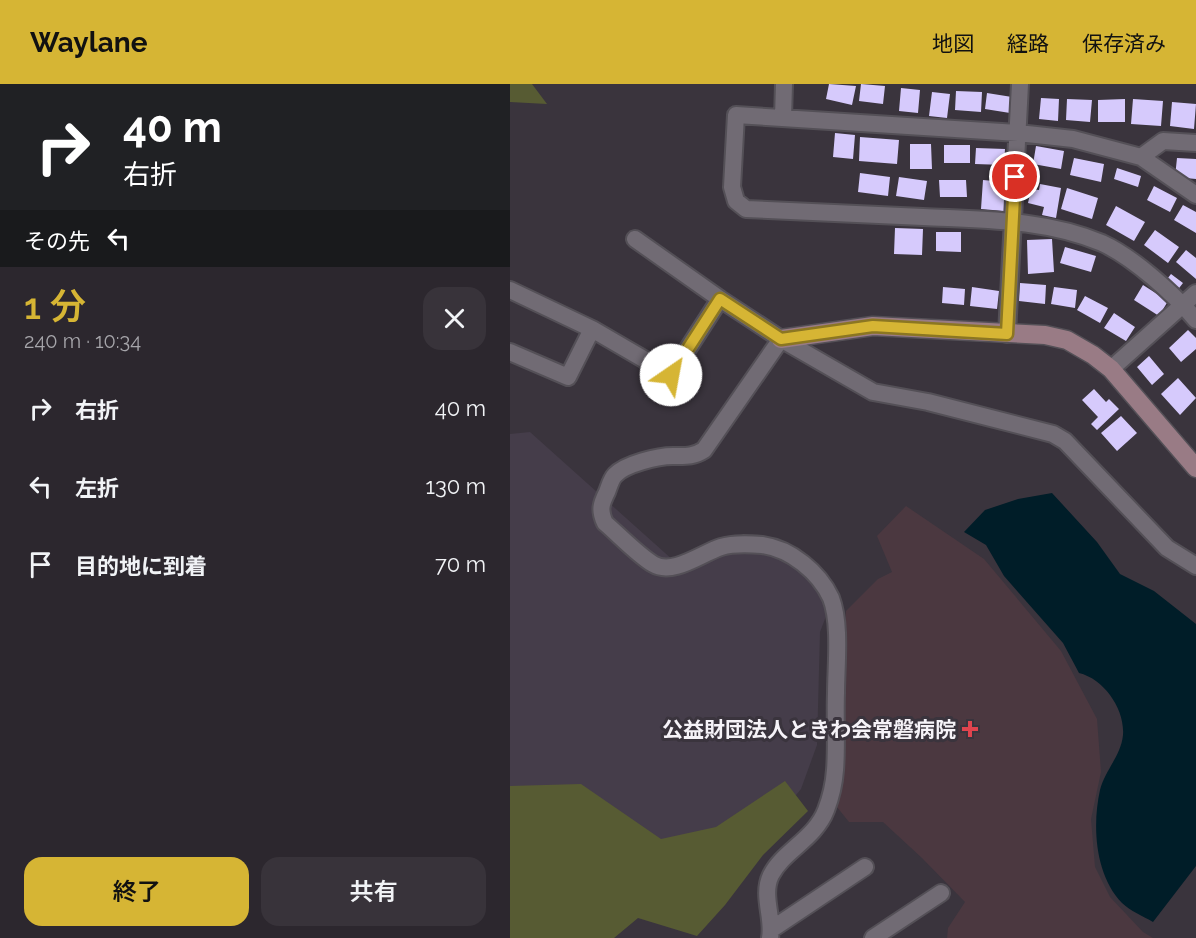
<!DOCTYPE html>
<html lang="ja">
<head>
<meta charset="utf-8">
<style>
	body { margin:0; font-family:Raleway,"Noto Sans JP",sans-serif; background:#38333a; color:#f1f3f6; height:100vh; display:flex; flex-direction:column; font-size:22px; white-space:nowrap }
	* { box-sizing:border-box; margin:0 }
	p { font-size:20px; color:#a6a5aa }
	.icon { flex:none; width:33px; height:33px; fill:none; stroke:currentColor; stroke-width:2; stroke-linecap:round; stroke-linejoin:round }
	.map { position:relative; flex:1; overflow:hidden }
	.side { display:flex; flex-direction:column; background:#2c272e; width:510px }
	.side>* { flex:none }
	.guide { background:#202124; color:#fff; overflow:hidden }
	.pin { position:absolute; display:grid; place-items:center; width:51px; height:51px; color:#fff; margin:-26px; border:3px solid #fff; border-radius:50%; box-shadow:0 2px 6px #0007 }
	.me { position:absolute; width:66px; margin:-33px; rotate:33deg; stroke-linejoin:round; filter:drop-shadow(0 0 4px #0008) }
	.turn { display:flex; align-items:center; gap:21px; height:126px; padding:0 24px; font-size:27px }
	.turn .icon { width:78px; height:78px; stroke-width:2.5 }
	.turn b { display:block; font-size:42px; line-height:51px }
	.then { display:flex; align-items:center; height:57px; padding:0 24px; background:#0003; gap:12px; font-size:22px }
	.round { display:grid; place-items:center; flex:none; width:63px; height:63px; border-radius:18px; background:#38333a }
	.overview { display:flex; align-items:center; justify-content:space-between; height:102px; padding:0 24px }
	h1 { font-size:36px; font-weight:600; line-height:45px; color:#d6b534 }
	.button { display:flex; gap:12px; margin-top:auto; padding:12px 24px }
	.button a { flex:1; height:69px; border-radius:18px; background:#d6b534; color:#111; font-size:24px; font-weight:600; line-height:69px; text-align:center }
	.button a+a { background:#38333a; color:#f1f3f6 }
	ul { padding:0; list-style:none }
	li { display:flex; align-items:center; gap:18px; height:78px; padding:0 24px }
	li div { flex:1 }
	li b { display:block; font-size:22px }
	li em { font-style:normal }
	header { display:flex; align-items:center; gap:36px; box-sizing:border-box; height:84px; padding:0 30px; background:#d6b534; color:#111 }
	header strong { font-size:28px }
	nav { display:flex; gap:33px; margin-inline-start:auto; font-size:21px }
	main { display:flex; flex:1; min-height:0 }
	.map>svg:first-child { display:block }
	.built { fill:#453d4a }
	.medical { fill:#4b3840 }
	.green { fill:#575b33 }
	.water { fill:#001d28 }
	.building { fill:#d6cafc }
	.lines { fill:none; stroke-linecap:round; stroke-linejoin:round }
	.street-casing { stroke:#545057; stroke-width:20 }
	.secondary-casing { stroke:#545057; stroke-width:21 }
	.street { stroke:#716b74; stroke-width:16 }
	.secondary { stroke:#997b85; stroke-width:18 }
	.route-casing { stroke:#8b7622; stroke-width:15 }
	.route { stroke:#d6b534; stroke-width:10 }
	.health-dot { fill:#e0444e; stroke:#3a343d; stroke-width:2 }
	.labels { text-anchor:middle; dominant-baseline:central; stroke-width:6; stroke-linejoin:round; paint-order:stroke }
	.poi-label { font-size:21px; font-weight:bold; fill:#f6f3f8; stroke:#3a343d; text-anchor:end }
</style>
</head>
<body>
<header>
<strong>Waylane</strong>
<nav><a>地図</a><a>経路</a><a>保存済み</a></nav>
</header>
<main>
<section class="side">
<div class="guide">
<div class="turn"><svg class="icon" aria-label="right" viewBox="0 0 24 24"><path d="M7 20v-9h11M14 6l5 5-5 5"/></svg><div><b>40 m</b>右折</div></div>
<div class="then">その先<svg class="icon" aria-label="left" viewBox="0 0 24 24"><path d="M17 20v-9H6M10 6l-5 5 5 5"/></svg></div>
</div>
<div class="overview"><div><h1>1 分</h1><p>240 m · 10:34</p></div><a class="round"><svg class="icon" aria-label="close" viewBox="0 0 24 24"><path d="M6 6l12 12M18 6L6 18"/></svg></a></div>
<ul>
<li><svg class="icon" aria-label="right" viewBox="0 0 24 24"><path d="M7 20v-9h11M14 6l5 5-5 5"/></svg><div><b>右折</b></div><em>40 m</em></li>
<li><svg class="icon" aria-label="left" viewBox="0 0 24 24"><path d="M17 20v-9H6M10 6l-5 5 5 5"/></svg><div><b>左折</b></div><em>130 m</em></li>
<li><svg class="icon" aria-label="arrive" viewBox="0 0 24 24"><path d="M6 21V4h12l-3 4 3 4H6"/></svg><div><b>目的地に到着</b></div><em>70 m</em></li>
</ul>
<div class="button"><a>終了</a><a>共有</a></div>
</section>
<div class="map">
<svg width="686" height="854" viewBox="0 0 686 854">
	<rect width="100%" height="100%" fill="#3a343d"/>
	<path class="built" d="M20 348 164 477 259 463 304 489 323 514 310 548 307 661 291 705 259 744 179 775 0 716V350Z"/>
	<path class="medical" d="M396 422 474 475 551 567 587 635 591 688 581 735 585 783 600 813 633 848 643 854H437L438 844 455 818 412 774 373 738H339L327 723 332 655 333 561 336 527 368 495 382 488 367 452Z"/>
	<path class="green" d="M0 0H22L37 20 0 18Z
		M275 697 298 727 253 771 215 821 187 852 128 834 104 854H0V702L71 700 151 755 206 743Z"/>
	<path class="water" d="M542 409 587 458 610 490 644 507 686 540V782L643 838C633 832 620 827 612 819 585 791 582 742 590 706 595 686 611 672 613 651 615 625 594 595 569 589L553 559 494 492 476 461 454 448 475 426 508 415Z"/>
	<path class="building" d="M319 0 346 2 342 21 316 15Z
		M351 0 375 2 373 20 349 17Z
		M391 4 410 6 408 29 389 27Z
		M446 7 472 8 471 28 445 26Z
		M422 8 440 10 437 34 419 32Z
		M477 9 502 13 500 29 475 25Z
		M531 14 549 15 548 37 529 35Z
		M557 15 582 16 580 38 556 36Z
		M615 15V38H588V16Z
		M623 15 653 17 651 42 621 40Z
		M662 18 686 20 684 45 660 42Z
		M325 49 345 51 343 75 323 73Z
		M350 53 389 56 387 80 349 77Z
		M400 60H421L422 85H400Z
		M434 61H460V79H434Z
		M526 62 554 67 551 85 523 80Z
		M466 64 495 65 494 81 465 80Z
		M564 74 594 80 591 98 560 91Z
		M667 74 686 75V95L665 93Z
		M607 84 631 92 628 103 604 95Z
		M350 89 380 93 378 112 348 108Z
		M389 93 417 97 414 116 386 112Z
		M429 96H456L457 113H430Z
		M473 96 495 98 494 127 471 125Z
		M530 100 551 104 546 134 532 131 534 123 518 119 521 105 529 106Z
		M644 102 667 114 660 128 637 116Z
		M557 104 588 114 582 135 551 125Z
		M673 121 686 128V149L664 136Z
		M606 122 635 138 624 157 596 141Z
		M385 144 413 145 412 171 384 170Z
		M645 146 669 163 658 179 634 161Z
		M426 148H451V168L426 167Z
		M542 155 544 188 518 190 517 156Z
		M555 163 586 172 581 188 550 179Z
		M676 166 686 174V195L666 178Z
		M661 190 673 199 666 208 654 199Z
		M510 199 536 201 535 220 509 217Z
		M633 201 658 217 649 232 624 216Z
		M433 203 455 205 454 221 432 219Z
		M462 203 489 207 487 225 460 222Z
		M544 203 567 206 565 224 541 220Z
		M575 212 598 224 590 239 567 226Z
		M604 229 625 243 616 257 594 244Z
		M678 246 686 254V265L671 278 659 264Z
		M639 272 654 290 642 301 627 283Z
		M668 294 686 314 670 331 651 310Z
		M584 305 596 318 599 315 609 325 587 346 581 340 588 333 572 316Z
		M611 332 627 349 607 367 591 349Z"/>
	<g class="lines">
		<defs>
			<path id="street" d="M273 34 274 0
				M631 73 653 57 686 59
				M686 111 631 73 563 55 508 49 226 31 222 103 226 117 236 125C295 128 354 130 413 133 473 136 535 135 592 159 623 173 664 210 686 236
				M125 155 210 215 271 255 363 308 418 318 543 350 555 357 657 464 686 482
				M0 206 82 245 161 291 210 215
				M497 250 510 0
				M0 268 58 293 82 245
				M601 285 686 209
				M262 845 355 783
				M260 854C264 834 251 811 261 791 273 767 305 755 316 726 321 713 324 700 325 686 327 661 325 635 326 609 326 582 331 540 321 514 309 488 281 465 252 461 239 460 224 459 211 463 192 469 163 492 143 480 128 471 109 451 95 439 89 426 91 420 97 408 99 403 101 395 105 391 115 380 148 372 163 372 175 372 183 373 194 366L271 255
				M363 854 431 809"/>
			<path id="secondary" d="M271 255 363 242 535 251 557 256 583 271 601 285 686 384"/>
		</defs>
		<use href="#street" class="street-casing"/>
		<use href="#secondary" class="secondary-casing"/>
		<use href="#street" class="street"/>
		<use href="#secondary" class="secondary"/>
	</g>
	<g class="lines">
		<defs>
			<path id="route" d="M161 291 210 215 271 255 363 242 497 250 505 93"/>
		</defs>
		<use href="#route" class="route-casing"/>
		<use href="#route" class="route"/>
	</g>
	<path class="health-dot" d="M457 636h6v6h6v6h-6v6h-6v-6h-6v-6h6z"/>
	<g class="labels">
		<g class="poi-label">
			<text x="446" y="645">公益財団法人ときわ会常磐病院</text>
		</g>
	</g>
</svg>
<div class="pin" style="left:505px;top:93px;background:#d93025"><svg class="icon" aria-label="arrive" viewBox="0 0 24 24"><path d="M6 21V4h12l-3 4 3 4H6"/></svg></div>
<svg class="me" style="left:161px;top:291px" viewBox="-20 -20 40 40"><circle r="19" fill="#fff"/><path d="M0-13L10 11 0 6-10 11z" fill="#d6b534"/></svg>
</div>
</main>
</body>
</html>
